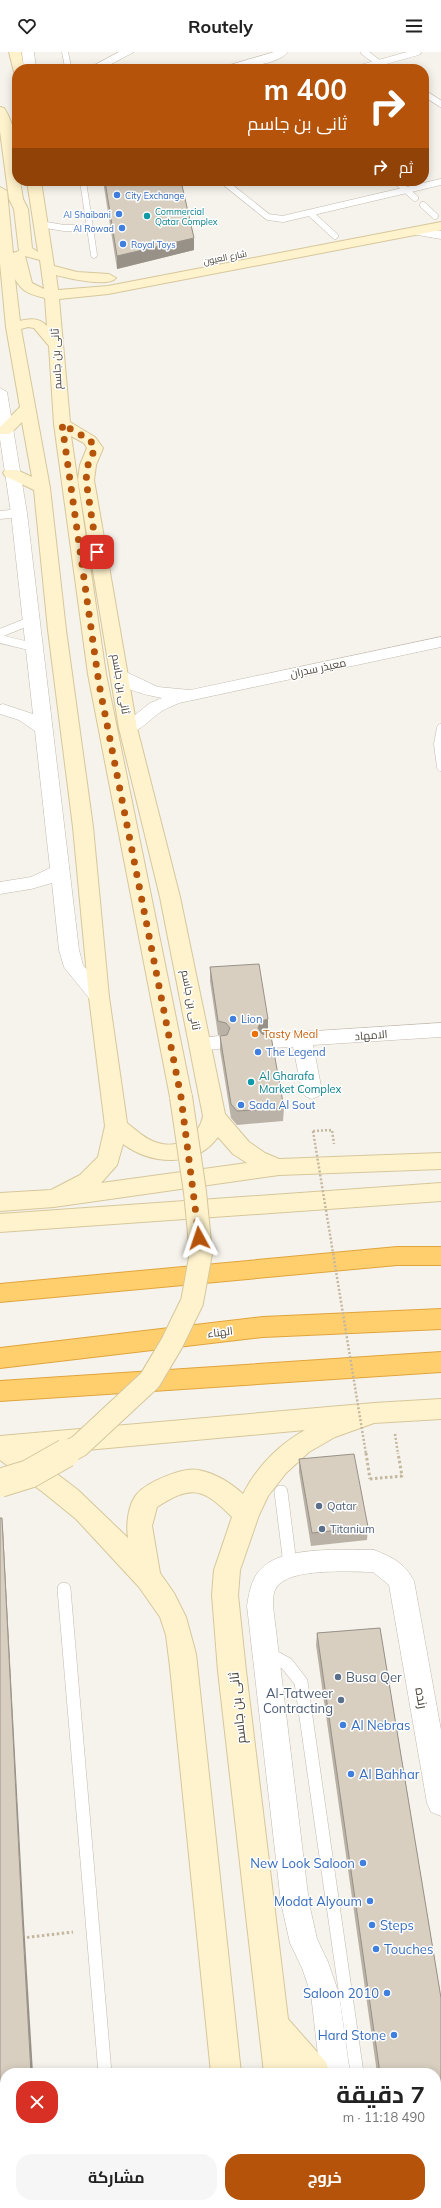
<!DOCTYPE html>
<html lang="ar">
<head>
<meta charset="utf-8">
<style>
	body { margin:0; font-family:Mulish,Cairo,sans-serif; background:#f6f6f6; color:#222; direction:rtl; height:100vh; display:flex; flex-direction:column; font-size:15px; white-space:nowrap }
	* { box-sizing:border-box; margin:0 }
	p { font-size:13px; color:#767676 }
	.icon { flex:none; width:22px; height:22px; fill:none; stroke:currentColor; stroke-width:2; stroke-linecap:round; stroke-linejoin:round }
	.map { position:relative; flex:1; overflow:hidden; direction:ltr }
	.side { position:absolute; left:0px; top:2016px; width:441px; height:140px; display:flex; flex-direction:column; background:#fff; border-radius:16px 16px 0 0; box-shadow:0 2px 10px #0003; direction:rtl }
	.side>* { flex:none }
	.banner { position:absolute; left:12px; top:12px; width:417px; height:122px; border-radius:16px; box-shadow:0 2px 10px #0003; direction:rtl; background:#b45309; color:#fff; overflow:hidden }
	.pin { position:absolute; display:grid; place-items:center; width:34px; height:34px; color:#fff; margin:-17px; border-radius:8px; box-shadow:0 2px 6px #0006 }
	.me { position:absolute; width:44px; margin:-22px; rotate:355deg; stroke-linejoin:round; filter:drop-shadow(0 0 3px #0008) }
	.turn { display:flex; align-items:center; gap:14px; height:84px; padding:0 16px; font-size:18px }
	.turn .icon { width:52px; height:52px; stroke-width:2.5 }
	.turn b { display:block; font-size:28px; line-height:34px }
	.then { display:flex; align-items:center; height:38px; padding:0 16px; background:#0003; gap:8px; font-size:15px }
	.round { display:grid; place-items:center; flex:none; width:42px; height:42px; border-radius:16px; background:#f6f6f6 }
	.summary { display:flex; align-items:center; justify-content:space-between; height:68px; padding:0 16px }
	h1 { font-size:24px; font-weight:700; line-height:30px }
	.button { display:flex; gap:8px; margin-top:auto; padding:8px 16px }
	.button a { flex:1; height:46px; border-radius:16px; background:#b45309; color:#fff; font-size:16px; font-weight:700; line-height:46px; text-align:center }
	.button a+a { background:#f6f6f6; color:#222 }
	header { display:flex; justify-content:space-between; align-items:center; height:52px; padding:0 16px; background:#fff; font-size:18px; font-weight:700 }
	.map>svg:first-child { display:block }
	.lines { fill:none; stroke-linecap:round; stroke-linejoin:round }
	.lane-far2-casing { stroke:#c2bbae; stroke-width:7 }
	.lane-far1-casing { stroke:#c2bbae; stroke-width:9 }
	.lane-casing { stroke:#c2bbae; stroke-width:14 }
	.street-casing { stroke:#c2bbae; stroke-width:1 }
	.secondary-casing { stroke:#d6c79b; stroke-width:2 }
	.highway-casing { stroke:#e0a43c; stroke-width:2 }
	.path-far1 { stroke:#c4b79f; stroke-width:2.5; stroke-dasharray:2 2; stroke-linecap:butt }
	.path { stroke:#c4b79f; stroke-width:3; stroke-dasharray:2.5 2.5; stroke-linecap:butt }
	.lane-far2 { stroke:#fff; stroke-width:6 }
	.lane-far1 { stroke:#fff; stroke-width:8 }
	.lane { stroke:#fff; stroke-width:13 }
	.street { fill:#fff; fill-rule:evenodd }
	.secondary { fill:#fff3cd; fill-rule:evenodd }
	.highway { fill:#ffcf6e; fill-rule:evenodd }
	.secondary-bridge-far1-casing { stroke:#d6c79b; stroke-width:24; stroke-linecap:butt }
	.secondary-bridge-casing { stroke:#d6c79b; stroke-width:30; stroke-linecap:butt }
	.path-bridge-far1 { stroke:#c4b79f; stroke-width:2.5; stroke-dasharray:2 2; stroke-linecap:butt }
	.path-bridge { stroke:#c4b79f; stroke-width:3; stroke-dasharray:2.5 2.5; stroke-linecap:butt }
	.secondary-bridge-far1 { stroke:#fff3cd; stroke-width:22 }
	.secondary-bridge { stroke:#fff3cd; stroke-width:28 }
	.wall { fill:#bab2a6 }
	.shaded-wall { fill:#979187 }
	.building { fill:#d8cfc1; stroke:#979187 }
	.route { stroke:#b45309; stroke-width:7; stroke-dasharray:0 12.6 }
	.shop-dot { fill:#3f7fe0; stroke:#fff; stroke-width:1.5 }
	.culture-dot { fill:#0f9aa8; stroke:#fff; stroke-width:1.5 }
	.food-dot { fill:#e8710a; stroke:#fff; stroke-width:1.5 }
	.service-dot { fill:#5c6f8a; stroke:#fff; stroke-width:1.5 }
	.labels { text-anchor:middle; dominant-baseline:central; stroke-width:3; stroke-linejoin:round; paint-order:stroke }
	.far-shop-label { font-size:9px; fill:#366cbe; stroke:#fff; text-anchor:start }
	.far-culture-label { font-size:9px; fill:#0d838f; stroke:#fff; text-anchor:start }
	.far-street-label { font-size:9px; fill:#4b4439; stroke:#fff }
	.street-label { font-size:11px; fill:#4b4439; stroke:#fff }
	.shop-label { font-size:11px; fill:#366cbe; stroke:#fff; text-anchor:start }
	.food-label { font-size:11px; fill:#c56008; stroke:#fff; text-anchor:start }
	.culture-label { font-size:11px; fill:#0d838f; stroke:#fff; text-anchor:start }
	.service-label { font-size:11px; fill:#4e5e75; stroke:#fff; text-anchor:start }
	.near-service-label { font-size:13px; fill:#4e5e75; stroke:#fff; text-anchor:start }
	.near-street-label { font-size:13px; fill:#4b4439; stroke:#fff }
	.near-shop-label { font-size:13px; fill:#366cbe; stroke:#fff; text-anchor:start }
</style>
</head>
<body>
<header><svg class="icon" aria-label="menu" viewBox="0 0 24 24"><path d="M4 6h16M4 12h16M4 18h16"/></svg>Routely<svg class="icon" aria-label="heart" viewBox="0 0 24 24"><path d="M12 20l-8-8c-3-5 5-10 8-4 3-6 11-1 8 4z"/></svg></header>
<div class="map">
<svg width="441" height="2156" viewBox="0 0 441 2156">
	<rect width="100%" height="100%" fill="#f6f3ec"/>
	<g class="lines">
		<defs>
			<path id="lane-far2" d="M65 0 68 15
				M364 0 387 17
				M357 17 418 0
				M424 41 441 52
				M83 129 94 203
				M223 129 268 165 283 167 441 130
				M396 129 415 146
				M423 153 435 164
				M310 161 335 184
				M40 172 64 176H90"/>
			<path id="lane-far1" d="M0 463 19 461
				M0 581 30 569
				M0 587 33 595
				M441 676 438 692 441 715"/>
			<path id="lane" d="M281 1440 290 1512
				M64 1537 105 2021
				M267 1601 287 1612 301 1630 357 2021
				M116 2151V2156
				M376 2151 377 2156"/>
			<path id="street" d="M22 0H34L36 17H24Z
				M119 0H134L102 17H87Z
				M274 0H288C278 13 237 17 221 17L223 15Z
				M417 175 441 179V187L412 182 411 179Z
				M0 336 7 340 27 461 79 898 83 913 109 945 106 950 99 952 92 950 64 915 59 898 52 831 31 837 0 842V830L31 825 50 816 35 679 19 668 0 662V653L3 652 33 662 11 461 0 387Z
				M441 585V595L179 651C173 654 167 656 162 659 149 667 138 684 122 680L119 676 150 651 162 646C147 643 121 638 112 624L114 620H126L158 635 190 638Z
				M441 971V985L313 993 322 1039 319 1044 312 1047 305 1044 302 1039 293 995 269 996 262 994 259 989 262 984 269 982Z
				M219 984 226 986 229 991 226 996 199 999 192 997 189 992 192 987Z
				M374 1498C392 1505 405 1511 414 1529L441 1678V1764L431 1760 427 1751 389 1533 373 1520C351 1520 288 1515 276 1536 273 1541 273 1548 273 1554L309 1851 317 1887 328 1910 339 1942 350 2021H320L311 1942 302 1916 290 1891 281 1851 247 1554C249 1540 252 1524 263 1515 285 1494 344 1498 374 1498Z
				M336 2151H366V2156H336Z"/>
			<path id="secondary" d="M9 0H21L24 17H17V20H14Z
				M0 55 4 56C18 76 17 106 17 129H20L23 147 28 157 32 196 38 200 27 129H41L54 214 77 220 109 222 116 226C109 236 67 226 56 223L58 238 108 234 441 170V178L108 242 59 247 70 370 95 385 103 396 96 413 94 428 137 676 180 845 225 1062 249 1090 265 1101 279 1107 441 1101V1117L279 1123 54 1155 0 1159V1141L51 1138 80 1123 98 1105 105 1074 89 945 73 775 48 578 34 438 5 424 3 421 5 418H17L32 425 22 370 10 382H0V375L20 355 6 275 0 211V135L7 139 13 201 19 199 14 157 9 147 0 79ZM25 204 40 208 44 237 32 231ZM15 227C22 240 31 243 45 246L47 274C40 266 30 266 20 269ZM28 275 34 276 49 294 54 372 88 622 170 1045 173 1051 181 1053 189 1051 192 1045 106 622 71 384 84 391 87 396 80 413 78 428 119 676 160 845 203 1064C199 1085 179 1097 158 1091 146 1088 136 1078 127 1071L109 945 93 775 66 578 50 436 21 277ZM218 1085 233 1102 247 1111 101 1131 117 1113 123 1092C151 1113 196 1116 218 1085Z
				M441 1131V1149L0 1180V1162Z
				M441 1347V1367L374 1371 335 1385 309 1400 286 1421 268 1444 259 1463 240 1518 238 1543 246 1619 288 1967 326 2010 330 2021H264L218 1619 212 1543 214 1518 232 1465C203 1436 192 1432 157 1455L152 1474 160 1521 174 1541 186 1565 196 1602 241 2021H211L170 1615 166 1583 160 1565 139 1535 76 1467 44 1441 0 1408V1384L374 1351ZM305 1378C278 1393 257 1415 243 1442 231 1431 215 1421 198 1418 183 1415 147 1430 137 1442 128 1452 126 1473 128 1486L78 1438 32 1403Z
				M221 2151H253L254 2156H222Z
				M279 2151H311V2156H279Z"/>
			<path id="highway" d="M397 1195H441V1213H397L0 1250V1232Z
				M441 1257V1277L263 1285 0 1316V1296L263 1265Z
				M441 1300V1320L0 1349V1329Z"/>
		</defs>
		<use href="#lane-far2" class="lane-far2-casing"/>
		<use href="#lane-far1" class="lane-far1-casing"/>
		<use href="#lane" class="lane-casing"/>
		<use href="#street" class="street-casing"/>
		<use href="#secondary" class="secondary-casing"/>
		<use href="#highway" class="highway-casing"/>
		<path class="path-far1" d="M313 1079 332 1078 334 1092
			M395 1382 398 1402"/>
		<path class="path" d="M370 1427 402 1424 398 1401
			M22 1886 73 1880"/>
		<use href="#lane-far2" class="lane-far2"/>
		<use href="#lane-far1" class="lane-far1"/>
		<use href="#lane" class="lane"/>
		<use href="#street" class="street"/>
		<use href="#secondary" class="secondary"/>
		<use href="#highway" class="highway"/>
		<defs>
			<path id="secondary-bridge-far1" d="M64 1402 79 1394 150 1328 172 1291 192 1250 201 1201 195 1140 181 1045"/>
			<path id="secondary-bridge" d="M0 1431 29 1422 66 1401"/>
		</defs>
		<use href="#secondary-bridge-far1" class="secondary-bridge-far1-casing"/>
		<use href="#secondary-bridge" class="secondary-bridge-casing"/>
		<path class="path-bridge-far1" d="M313 1079 366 1402"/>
		<path class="path-bridge" d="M366 1401 370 1427"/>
		<use href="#secondary-bridge-far1" class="secondary-bridge-far1"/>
		<use href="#secondary-bridge" class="secondary-bridge"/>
	</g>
	<path class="wall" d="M103 129H181L194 186V198L117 217Z
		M210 915 268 981 264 982 284 1056 283 1069 237 1073 231 1066 220 998V984H223L218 983 210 929Z
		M299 1407 368 1475 367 1488 311 1494 299 1420Z
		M380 1576 441 1946V2156H397L396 2151H436V2021H377L316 1593 317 1581Z"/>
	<path class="shaded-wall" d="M194 186V198L117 217V204Z
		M268 967V981L261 983 258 976 261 969Z
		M2 1466 3 1478 24 1871 33 2021H31L22 1861Z
		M39 2151H41V2156H39Z"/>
	<path class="building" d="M105 129H181L194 186 117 204Z
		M259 912 268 967 261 969 258 976 262 982 271 984 284 1056 237 1059 231 1052 220 984 227 983 230 976 226 971 218 969 210 915Z
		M354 1402 368 1475 312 1481 299 1407Z
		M0 1466H2L22 1861 31 2021H5V2151H39V2156H0Z
		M380 1576 441 1946V2156H400L399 2151H436V2021H380L317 1581Z"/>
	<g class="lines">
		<path class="route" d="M97 500 86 428 88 413 95 396 90 388 62 372 99 632 181 1045 199 1186"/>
	</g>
	<g class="shop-dot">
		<circle cx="117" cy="143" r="4"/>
		<circle cx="119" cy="162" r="4"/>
		<circle cx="122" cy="176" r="4"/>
		<circle cx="123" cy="192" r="4"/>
		<circle cx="233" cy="967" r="4"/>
		<circle cx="258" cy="1000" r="4"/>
		<circle cx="241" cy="1053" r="4"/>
		<circle cx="343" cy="1673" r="4"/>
		<circle cx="351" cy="1722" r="4"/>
		<circle cx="363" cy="1811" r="4"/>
		<circle cx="370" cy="1849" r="4"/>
		<circle cx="372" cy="1873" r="4"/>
		<circle cx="376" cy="1897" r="4"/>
		<circle cx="387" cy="1941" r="4"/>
		<circle cx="394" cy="1983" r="4"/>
	</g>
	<g class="culture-dot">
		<circle cx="147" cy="164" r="4"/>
		<circle cx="251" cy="1030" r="4"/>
	</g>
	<circle class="food-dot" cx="255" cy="982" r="4"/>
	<g class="service-dot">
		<circle cx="319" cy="1454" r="4"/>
		<circle cx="322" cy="1477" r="4"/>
		<circle cx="338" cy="1625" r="4"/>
		<circle cx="341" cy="1648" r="4"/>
	</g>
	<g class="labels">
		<g class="far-shop-label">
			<text x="125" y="143">City Exchange</text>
			<text x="111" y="162" text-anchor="end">Al Shaibani</text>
			<text x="114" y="176" text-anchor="end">Al Rowad</text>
			<text x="131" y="192">Royal Toys</text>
		</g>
		<g class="far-culture-label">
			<text x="155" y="159">Commercial<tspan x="155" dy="10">Qatar Complex</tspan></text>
		</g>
		<g class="far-street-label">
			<text transform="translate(225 205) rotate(-11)">شارع العيون</text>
		</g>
		<g class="street-label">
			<text transform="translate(56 307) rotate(-93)">ثانى بن جاسم</text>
			<text transform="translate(318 616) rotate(-12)">معيذر سدران</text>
			<text transform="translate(121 632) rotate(80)">ثانى بن جاسم</text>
			<text transform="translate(191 948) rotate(79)">ثانى بن جاسم</text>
			<text transform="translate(371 983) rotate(-4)">الامهاد</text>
			<text transform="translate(220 1280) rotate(-7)">الهناء</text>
		</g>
		<g class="shop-label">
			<text x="241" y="967">Lion</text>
			<text x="266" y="1000">The Legend</text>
			<text x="249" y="1053">Sada Al Sout</text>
		</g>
		<g class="food-label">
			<text x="263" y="982">Tasty Meal</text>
		</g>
		<g class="culture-label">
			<text x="259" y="1024">Al Gharafa<tspan x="259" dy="13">Market Complex</tspan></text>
		</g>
		<g class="service-label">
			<text x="327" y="1454">Qatar</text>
			<text x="330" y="1477">Titanium</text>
		</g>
		<g class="near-service-label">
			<text x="346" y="1625">Busa Qer</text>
			<text x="333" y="1641" text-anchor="end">Al-Tatweer<tspan x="333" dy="15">Contracting</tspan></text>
		</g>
		<g class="near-street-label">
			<text transform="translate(422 1646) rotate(80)">رنده</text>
			<text transform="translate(237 1656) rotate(-96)">ثانى بن جاسم</text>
		</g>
		<g class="near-shop-label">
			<text x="351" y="1673">Al Nebras</text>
			<text x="359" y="1722">Al Bahhar</text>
			<text x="355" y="1811" text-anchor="end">New Look Saloon</text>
			<text x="362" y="1849" text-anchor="end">Modat Alyoum</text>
			<text x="380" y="1873">Steps</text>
			<text x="384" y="1897">Touches</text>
			<text x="379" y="1941" text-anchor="end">Saloon 2010</text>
			<text x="386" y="1983" text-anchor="end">Hard Stone</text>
		</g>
	</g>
</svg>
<div class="pin" style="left:97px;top:500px;background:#d93025"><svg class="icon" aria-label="arrive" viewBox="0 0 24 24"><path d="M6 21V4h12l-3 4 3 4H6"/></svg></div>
<svg class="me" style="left:199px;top:1186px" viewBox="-20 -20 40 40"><path d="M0-17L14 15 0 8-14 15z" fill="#b45309" stroke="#fff" stroke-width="4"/></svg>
<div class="banner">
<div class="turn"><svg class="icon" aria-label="right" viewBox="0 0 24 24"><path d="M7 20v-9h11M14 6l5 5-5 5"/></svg><div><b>400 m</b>ثانى بن جاسم</div></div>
<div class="then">ثم<svg class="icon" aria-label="right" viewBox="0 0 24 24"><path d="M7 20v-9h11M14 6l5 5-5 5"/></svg></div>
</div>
<section class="side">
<div class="summary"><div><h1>7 دقيقة</h1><p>490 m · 11:18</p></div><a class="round" style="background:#d93025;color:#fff"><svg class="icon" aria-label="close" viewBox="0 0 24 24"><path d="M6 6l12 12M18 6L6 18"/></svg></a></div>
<div class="button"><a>خروج</a><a>مشاركة</a></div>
</section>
</div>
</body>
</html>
